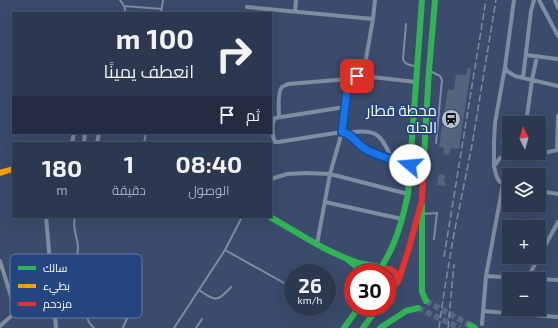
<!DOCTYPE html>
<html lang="ar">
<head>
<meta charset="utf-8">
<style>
	body { margin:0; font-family:"Exo 2",Cairo,sans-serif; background:#343f57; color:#f1f3f6; direction:rtl; height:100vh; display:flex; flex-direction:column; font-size:15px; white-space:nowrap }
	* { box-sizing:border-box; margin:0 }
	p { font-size:13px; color:#a6acb7 }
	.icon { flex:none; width:22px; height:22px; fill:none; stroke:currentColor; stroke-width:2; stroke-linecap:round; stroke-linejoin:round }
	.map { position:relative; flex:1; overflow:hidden; direction:ltr }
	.drawer { position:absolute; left:12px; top:142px; width:260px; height:76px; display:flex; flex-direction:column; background:#2c3850; border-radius:0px; box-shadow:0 4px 16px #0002,0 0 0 1px #485267; direction:rtl }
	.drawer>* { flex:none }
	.banner { position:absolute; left:12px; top:12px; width:260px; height:122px; border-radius:0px; box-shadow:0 4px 16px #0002,0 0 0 1px #485267; direction:rtl; background:#2c3850; color:#f1f3f6; overflow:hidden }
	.needle { width:26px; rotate:355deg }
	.tools { position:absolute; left:502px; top:116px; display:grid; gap:8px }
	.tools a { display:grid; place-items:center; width:44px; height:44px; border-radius:0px; background:#2c3850; box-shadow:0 4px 16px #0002,0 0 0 1px #485267; font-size:20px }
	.speed { position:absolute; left:284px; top:264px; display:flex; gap:8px; font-size:20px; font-weight:700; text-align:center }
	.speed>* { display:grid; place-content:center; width:52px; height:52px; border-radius:50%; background:#2c3850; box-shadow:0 4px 16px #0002,0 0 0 1px #485267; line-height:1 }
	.speed small { font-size:10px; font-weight:400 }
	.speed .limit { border:6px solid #d22; background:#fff; color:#111 }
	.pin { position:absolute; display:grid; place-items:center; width:34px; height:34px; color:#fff; margin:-17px; border-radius:8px; box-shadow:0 2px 6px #0006 }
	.me { position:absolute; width:44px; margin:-22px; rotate:288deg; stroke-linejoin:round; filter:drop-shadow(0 0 3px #0008) }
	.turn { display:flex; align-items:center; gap:14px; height:84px; padding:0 12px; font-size:18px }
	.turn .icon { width:52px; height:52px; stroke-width:2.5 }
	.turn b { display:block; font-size:28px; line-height:34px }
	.then { display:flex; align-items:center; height:38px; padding:0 12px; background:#0003; gap:8px; font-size:15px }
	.eta { display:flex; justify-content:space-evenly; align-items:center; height:68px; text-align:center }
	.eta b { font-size:24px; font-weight:700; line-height:28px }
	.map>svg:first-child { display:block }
	.building { fill:#55637c }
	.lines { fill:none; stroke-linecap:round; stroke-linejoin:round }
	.secondary-tunnel { stroke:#586681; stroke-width:6; stroke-dasharray:6 3; stroke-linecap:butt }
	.lane { stroke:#7f8ca1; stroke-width:2 }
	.street { stroke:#7f8ca1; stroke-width:4 }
	.fast { stroke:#30b455; stroke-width:6 }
	.slow { stroke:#ff9f0a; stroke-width:6 }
	.jam { stroke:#e5322d; stroke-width:6 }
	.rail { stroke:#808ca1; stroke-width:1.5; stroke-dasharray:7 3; stroke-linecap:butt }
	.route-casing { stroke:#114b97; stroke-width:10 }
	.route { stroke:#1a73e8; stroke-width:7 }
	.labels { text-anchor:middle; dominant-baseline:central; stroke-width:3.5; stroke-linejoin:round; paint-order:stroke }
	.poi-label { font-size:15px; fill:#fff; stroke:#254580; text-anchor:end }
	.key { fill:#254580; stroke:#667da6; stroke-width:1 }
	.key-label { font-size:11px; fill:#fff }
</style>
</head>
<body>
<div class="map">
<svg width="558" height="328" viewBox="0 0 558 328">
	<rect width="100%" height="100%" fill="#3a4b6b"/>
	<path class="building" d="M468 68H471L459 149 451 148 449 155 443 154 444 148 439 147 448 89 454 90 456 74 466 75Z
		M439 174 445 175 444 182H446L445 186 437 185Z"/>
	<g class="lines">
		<path class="secondary-tunnel" d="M426 301 470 325
			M418 308 460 328"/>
		<path class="lane" d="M120 0 124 6 126 13
			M124 6 162 9
			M161 13 163 0
			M406 24 403 59C405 65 410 65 415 66
			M430 71 440 76 442 80 436 143
			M144 143 146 133
			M423 214 437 213 434 239
			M75 218C72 228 77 236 78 246 78 252 76 257 80 262 85 270 95 274 96 285 93 293 85 311 88 320 89 323 92 326 94 328
			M225 250 293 288
			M199 290C215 301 217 303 231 287
			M123 328 130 311 136 302 135 295 131 290 130 285 140 268
			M174 328 225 250 242 217
			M196 328 202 319"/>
		<path class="street" d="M539 0 558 36
			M555 0 558 8
			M247 7 373 19 363 76 416 82
			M295 11 296 0
			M373 19 375 0
			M526 55 558 59
			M505 67 507 71 515 76 558 86
			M523 78 531 11 534 0
			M345 107 275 118C271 124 272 136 275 142H278L342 132C355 135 356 145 367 150 380 157 396 160 410 165
			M279 116C279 109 277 92 282 87 283 86 287 85 288 84L349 79
			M526 123 532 80 537 56
			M348 133C376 128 381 134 392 159
			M72 143 74 133
			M84 143 85 133
			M97 143 99 133
			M557 150 558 116
			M494 166V142L495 123 505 67 514 0
			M271 179 287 174 305 173 330 174 408 194
			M509 186C496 182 497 178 494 166L500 158 513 156H529L558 150
			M539 191 558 194
			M325 202 402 219
			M46 217 56 328
			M317 244 330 174 342 132 348 82C350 76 357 76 363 76
			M0 261 16 312
			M486 276 532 279
			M527 279 558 222
			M539 279 558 280
			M483 311 558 317
			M482 324 486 276 503 184
			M0 326C15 311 33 300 53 292"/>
		<path class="fast" d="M424 155 429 70 435 0
			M422 205V292L426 301
			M270 217C299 233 327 253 359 263 367 265 376 266 384 268
			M348 260 364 273
			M378 272C395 248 402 222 408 194L422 0
			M470 325 475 328
			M344 328 359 307
			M363 328 378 307
			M380 328 406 311 418 308"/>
		<path class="slow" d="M0 173 13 169"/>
		<path class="jam" d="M379 271C380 271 384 269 385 269 396 267 402 281 393 287 392 288 388 290 387 290
			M398 282 409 248 422 200 424 155"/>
		<path class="rail" d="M444 257 486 0
			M439 328 443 299 453 239 472 145 496 0
			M448 328 454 264"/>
	</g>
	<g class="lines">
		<defs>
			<path id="route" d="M357 76C352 77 350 77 348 82L342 132C355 135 356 145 367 150 380 157 396 160 410 165"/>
		</defs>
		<use href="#route" class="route-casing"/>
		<use href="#route" class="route"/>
	</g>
	<defs>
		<symbol id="station-disc" viewBox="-11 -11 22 22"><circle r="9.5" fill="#bac0cb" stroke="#254580"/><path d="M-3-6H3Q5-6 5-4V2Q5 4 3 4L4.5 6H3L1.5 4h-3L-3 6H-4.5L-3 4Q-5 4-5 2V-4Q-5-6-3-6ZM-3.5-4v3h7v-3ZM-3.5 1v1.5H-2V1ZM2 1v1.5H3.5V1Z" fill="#111"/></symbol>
	</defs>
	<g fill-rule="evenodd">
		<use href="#station-disc" x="440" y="108" width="22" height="22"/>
	</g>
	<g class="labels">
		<g class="poi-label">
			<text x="437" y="110">محطة قطار<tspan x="437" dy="17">الحله</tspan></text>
		</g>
	</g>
	<rect x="10" y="254" width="132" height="64" rx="6" class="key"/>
	<rect x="18" y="266" width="18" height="4" fill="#30b455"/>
	<rect x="18" y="284" width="18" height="4" fill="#ff9f0a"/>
	<rect x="18" y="302" width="18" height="4" fill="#e5322d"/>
	<g class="key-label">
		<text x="43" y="272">سالك</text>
		<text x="43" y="290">بطيء</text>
		<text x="43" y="308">مزدحم</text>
	</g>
</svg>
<div class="tools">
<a><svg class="needle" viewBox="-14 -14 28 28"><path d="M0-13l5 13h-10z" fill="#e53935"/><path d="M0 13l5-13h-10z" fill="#a6acb7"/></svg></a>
<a><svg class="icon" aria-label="layers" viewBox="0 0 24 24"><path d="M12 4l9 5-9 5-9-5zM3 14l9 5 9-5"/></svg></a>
<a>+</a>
<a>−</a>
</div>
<div class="speed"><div>26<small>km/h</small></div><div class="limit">30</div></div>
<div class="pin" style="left:357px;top:76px;background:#d93025"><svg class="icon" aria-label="arrive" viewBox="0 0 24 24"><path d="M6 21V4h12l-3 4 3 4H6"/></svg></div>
<svg class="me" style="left:410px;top:165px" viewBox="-20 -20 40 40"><circle r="19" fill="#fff"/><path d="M0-13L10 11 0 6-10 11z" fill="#1a73e8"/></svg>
<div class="banner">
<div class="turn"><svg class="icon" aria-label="right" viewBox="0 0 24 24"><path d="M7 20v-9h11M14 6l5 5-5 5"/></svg><div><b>100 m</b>انعطف يمينًا</div></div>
<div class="then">ثم<svg class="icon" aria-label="arrive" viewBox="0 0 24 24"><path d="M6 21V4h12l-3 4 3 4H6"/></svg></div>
</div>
<section class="drawer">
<div class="eta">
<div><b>08:40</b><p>الوصول</p></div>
<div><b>1</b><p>دقيقة</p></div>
<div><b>180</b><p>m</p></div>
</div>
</section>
</div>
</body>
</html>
